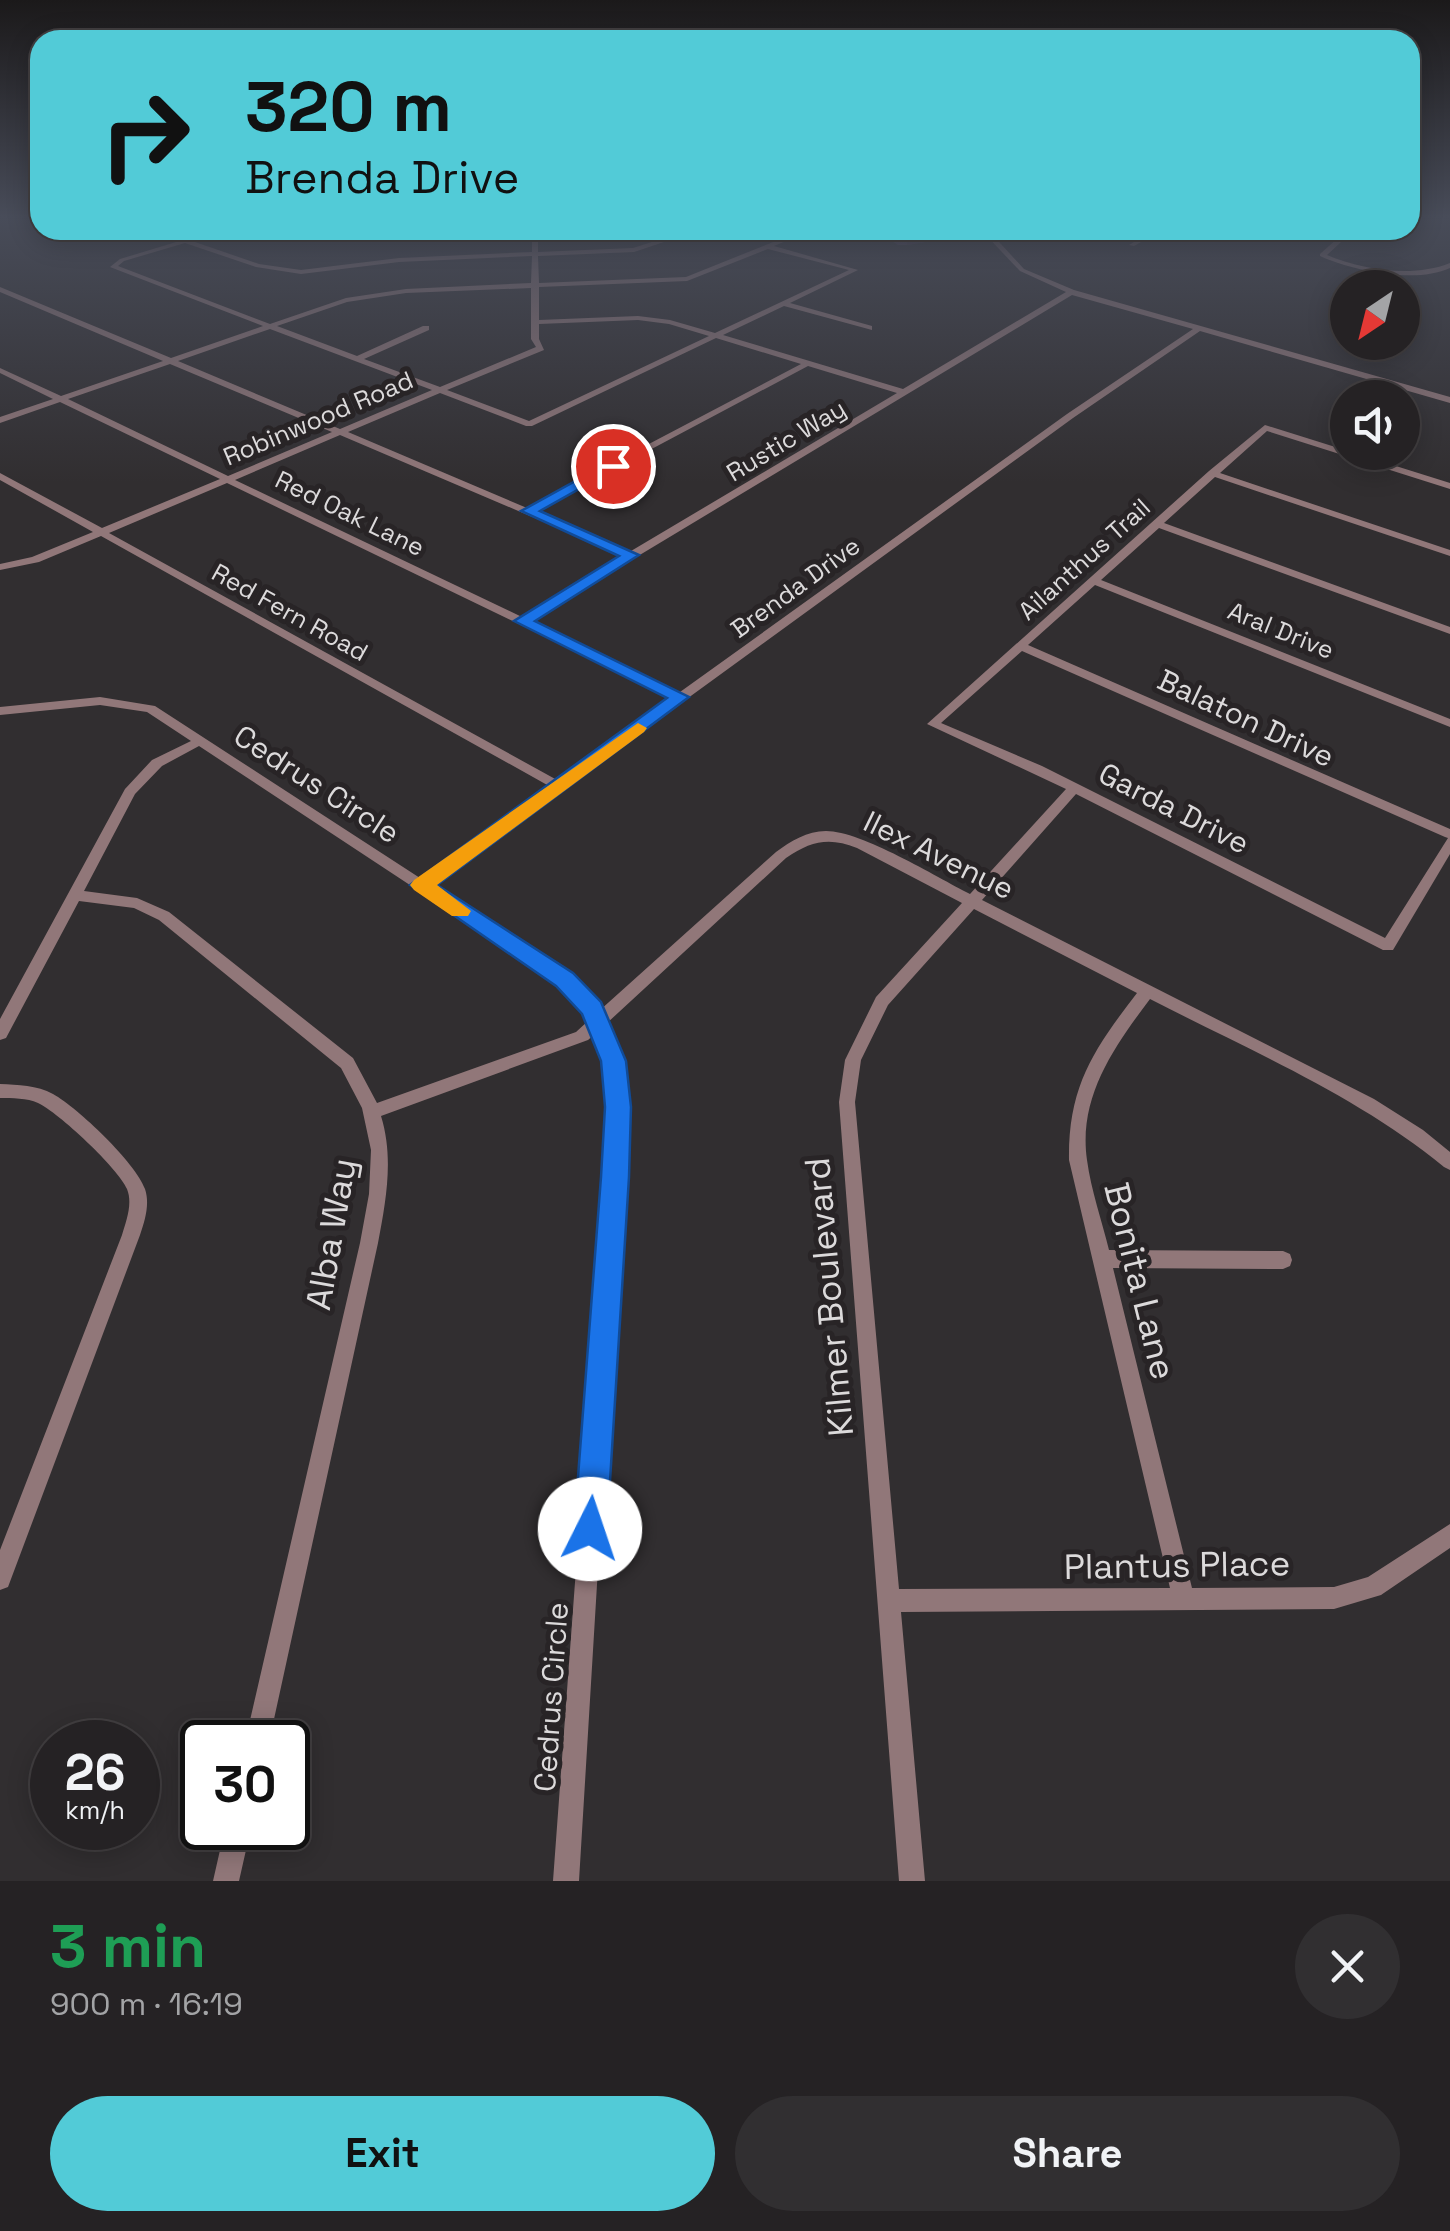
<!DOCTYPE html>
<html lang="en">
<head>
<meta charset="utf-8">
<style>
	body { margin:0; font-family:"Space Grotesk",sans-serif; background:#312f31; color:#f1f3f6; height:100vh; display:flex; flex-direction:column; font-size:38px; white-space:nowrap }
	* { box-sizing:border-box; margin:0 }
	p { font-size:32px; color:#a3a4a6 }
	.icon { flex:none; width:55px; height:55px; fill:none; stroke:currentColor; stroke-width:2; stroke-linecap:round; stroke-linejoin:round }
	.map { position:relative; height:1881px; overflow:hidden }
	.details { display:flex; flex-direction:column; background:#252224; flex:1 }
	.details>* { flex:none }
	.banner { position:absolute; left:30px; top:30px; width:1390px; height:210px; border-radius:30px; box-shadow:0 5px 25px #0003,0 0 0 2px #423f41; background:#52cbd7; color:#111; overflow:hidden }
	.needle { width:65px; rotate:215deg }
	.buttons { position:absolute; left:1330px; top:270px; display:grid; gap:20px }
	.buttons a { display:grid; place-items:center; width:90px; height:90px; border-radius:50%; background:#252224; box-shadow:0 5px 25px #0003,0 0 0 2px #423f41; font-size:50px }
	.speed { position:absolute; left:30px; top:1720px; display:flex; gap:20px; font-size:50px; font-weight:700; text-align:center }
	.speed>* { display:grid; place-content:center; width:130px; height:130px; border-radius:50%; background:#252224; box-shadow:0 5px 25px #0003,0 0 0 2px #423f41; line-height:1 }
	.speed small { font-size:25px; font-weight:400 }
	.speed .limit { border:5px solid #111; border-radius:15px; background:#fff; color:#111 }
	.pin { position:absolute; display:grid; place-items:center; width:85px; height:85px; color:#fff; margin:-42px; border:5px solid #fff; border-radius:50%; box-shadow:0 2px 10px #0007 }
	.me { position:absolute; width:110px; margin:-55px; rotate:4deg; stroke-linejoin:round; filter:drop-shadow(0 0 8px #0008) }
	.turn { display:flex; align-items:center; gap:35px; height:210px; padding:0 50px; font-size:45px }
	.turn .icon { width:130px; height:130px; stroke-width:2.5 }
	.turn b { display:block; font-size:70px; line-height:85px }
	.round { display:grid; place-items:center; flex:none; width:105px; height:105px; border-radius:52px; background:#312f31 }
	.head { display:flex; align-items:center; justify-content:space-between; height:170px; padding:0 50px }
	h1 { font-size:60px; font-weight:700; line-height:75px; color:#1e9e55 }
	.cta { display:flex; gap:20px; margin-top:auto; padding:20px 50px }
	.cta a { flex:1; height:115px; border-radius:60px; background:#52cbd7; color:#111; font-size:40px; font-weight:700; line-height:115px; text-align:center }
	.cta a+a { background:#312f31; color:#f1f3f6 }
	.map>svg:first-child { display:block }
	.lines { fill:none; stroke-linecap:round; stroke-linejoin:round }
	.street { fill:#917779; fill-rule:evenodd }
	.wall { fill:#61486b }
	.shaded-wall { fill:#4f3b57 }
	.route { fill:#1a73e8; stroke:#114b97; stroke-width:2.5 }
	.slow { fill:#f59e0b }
	.labels { text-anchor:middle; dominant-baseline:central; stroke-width:10; stroke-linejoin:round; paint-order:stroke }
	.far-street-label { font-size:25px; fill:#dcdadb; stroke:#282426 }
	.street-label { font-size:30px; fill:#dcdadb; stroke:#282426 }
	.near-street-label { font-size:35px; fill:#dcdadb; stroke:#282426 }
</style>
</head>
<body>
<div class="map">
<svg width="1450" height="1881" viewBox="0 0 1450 1881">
	<rect width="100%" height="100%" fill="#312e30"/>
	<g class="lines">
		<path class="street" d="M216 230H226L192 241 259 264 301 270 399 258 532 252V230H538V252L633 248 690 230H700L634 252 538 256 539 283 686 277 803 230H812L774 246 858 270 790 303 872 326V330L784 306 723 335 903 389 1066 292 1020 271 981 230H988L1024 269 1074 290 1450 397V403L1200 331 1073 418 431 885 570 976 599 1011 776 852C791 841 807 831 826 831 862 831 936 877 970 894L1066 789 927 724 1209 471 1265 425 1450 483V489L1267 431 1220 473 1450 550V556L1215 477 1164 523 1450 627V634L1159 528 1101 580 1450 719V727L1095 585 1028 645 1450 829V854L1393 950H1383L1076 794 982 900 1374 1099 1423 1130 1450 1152V1170L1444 1167C1358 1096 1249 1050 1150 999 1114 1047 1078 1097 1087 1160 1091 1190 1102 1221 1109 1250L1283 1251 1290 1254 1292 1260 1290 1266 1283 1269 1113 1268 1192 1588 1334 1587 1368 1577 1450 1524V1548L1381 1595 1334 1609 901 1612 925 1881H899L839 1102 845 1060 876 997 962 903 857 848C829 837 811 841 786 858L606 1024 618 1054 626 1107 579 1881H553L610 1107 606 1071 595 1034 588 1040 381 1116C394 1158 386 1201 378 1243L269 1742H245L360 1243 369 1194 371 1150 362 1108 341 1068 159 920 134 908 79 901 6 1038 0 1040V1019L125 789 152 760 191 741 147 712 100 705 0 715V707L100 697 155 706 420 878 549 786 101 536 39 562 0 570V564L32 557 93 532 0 480V473L102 528 220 479 60 402 0 423V417L53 399 0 373V368L61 396 163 361 0 292V287L171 358 263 326 110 267 120 259ZM185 243 256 267 301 274 399 262 532 256 531 283 406 289 346 298 270 324 118 266 124 261ZM768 249 849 270 715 333 670 320 638 316 539 320V287L687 281ZM531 288V339L536 347 440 387 364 359 429 330V326H423L357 356 277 326 347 302 406 293ZM1072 295 1193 329 1067 414 680 692 530 621ZM638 320 669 324 709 336 529 421 447 390 544 350 539 339V324ZM270 329 432 390 340 429 178 361ZM716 338 801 364 527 508 348 432 440 393 526 426H532ZM170 364 332 432 228 476 68 399ZM808 366 897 393 631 551 535 511ZM340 435 624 556 522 617 235 480ZM227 483 672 698 557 780 109 533ZM1022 651 1445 837 1448 838 1385 938 1042 766 941 723ZM199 746 560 984 588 1021 576 1032 377 1103 353 1058 169 912 137 898 84 891 135 794 162 766ZM974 909 1137 993C1094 1049 1068 1086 1069 1160L1170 1588 899 1589 855 1102 861 1060 888 1005Z
			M291 230 325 234 421 230 325 238Z
			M1154 230H1162L1134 246 1129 245Z
			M1347 230H1354L1327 255C1363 270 1413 278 1450 263V268C1416 284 1353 271 1320 256V254Z
			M0 1084C18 1085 37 1085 53 1094 78 1108 136 1163 145 1189 150 1204 145 1220 140 1235L8 1587 0 1590V1550L122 1235C126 1221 133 1204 127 1189 119 1169 58 1112 38 1103 27 1098 12 1098 0 1098Z
			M225 1828H251L239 1881H213Z"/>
	</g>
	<path class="wall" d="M875 230H938L937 240 907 245H898Z"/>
	<path class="shaded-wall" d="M908 230H938L937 240 907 245Z"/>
	<linearGradient id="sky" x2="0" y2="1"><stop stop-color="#1b191a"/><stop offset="0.45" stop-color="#484c59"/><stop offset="1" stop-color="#484c59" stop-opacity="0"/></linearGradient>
	<rect width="1450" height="482" fill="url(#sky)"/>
	<path class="route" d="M608 463 620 466 540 511 639 555 535 621 689 697 437 885 573 973 601 1002 626 1061 631 1107 629 1177 607 1529 602 1541 590 1546 579 1541 574 1529 601 1177 605 1107 601 1061 582 1014 556 986 410 885 667 698 514 621 619 556 521 511Z"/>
	<path class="slow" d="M638 723 647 728 644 732 437 885 471 911 468 916H452L414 890 410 885 414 880Z"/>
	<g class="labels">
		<g class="far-street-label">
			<text transform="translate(318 418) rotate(-23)">Robinwood Road</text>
			<text transform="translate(786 440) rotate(-31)">Rustic Way</text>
			<text transform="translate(350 513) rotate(26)">Red Oak Lane</text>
			<text transform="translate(1084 559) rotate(-42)">Ailanthus Trail</text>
			<text transform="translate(795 587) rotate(-36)">Brenda Drive</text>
			<text transform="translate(290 612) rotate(29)">Red Fern Road</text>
			<text transform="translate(1281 630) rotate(22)">Aral Drive</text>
		</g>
		<g class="street-label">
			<text transform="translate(1246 718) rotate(25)">Balaton Drive</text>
			<text transform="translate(317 784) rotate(33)">Cedrus Circle</text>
			<text transform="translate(1174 808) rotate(27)">Garda Drive</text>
			<text transform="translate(939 855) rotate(26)">Ilex Avenue</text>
			<text transform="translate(551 1697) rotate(-86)">Cedrus Circle</text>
		</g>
		<g class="near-street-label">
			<text transform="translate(331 1234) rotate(-80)">Alba Way</text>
			<text transform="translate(1140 1281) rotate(76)">Bonita Lane</text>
			<text transform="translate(829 1297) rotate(-95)">Kilmer Boulevard</text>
			<text transform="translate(1177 1565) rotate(-1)">Plantus Place</text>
		</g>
	</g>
</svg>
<div class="buttons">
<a><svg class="needle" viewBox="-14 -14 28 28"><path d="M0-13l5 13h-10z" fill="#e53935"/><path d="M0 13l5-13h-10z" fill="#a3a4a6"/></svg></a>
<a><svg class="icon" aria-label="sound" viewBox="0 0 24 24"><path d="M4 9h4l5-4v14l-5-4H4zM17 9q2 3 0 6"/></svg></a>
</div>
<div class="speed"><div>26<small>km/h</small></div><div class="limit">30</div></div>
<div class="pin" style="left:613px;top:466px;background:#d93025"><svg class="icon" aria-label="arrive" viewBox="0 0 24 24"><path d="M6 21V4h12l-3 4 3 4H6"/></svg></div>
<svg class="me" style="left:590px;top:1529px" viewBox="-20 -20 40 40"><circle r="19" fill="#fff"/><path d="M0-13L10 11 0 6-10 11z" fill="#1a73e8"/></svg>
<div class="banner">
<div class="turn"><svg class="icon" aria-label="right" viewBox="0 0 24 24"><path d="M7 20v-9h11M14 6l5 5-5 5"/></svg><div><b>320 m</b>Brenda Drive</div></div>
</div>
</div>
<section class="details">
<div class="head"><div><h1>3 min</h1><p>900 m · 16:19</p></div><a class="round"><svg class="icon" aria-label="close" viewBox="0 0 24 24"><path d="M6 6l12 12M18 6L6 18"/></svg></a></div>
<div class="cta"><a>Exit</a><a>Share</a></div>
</section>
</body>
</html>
